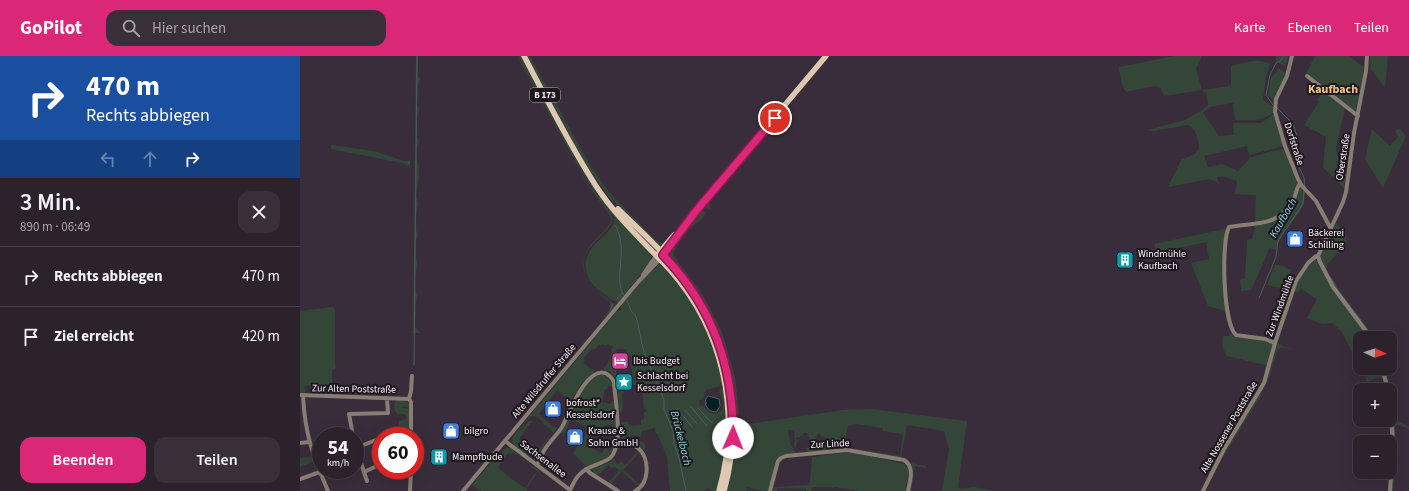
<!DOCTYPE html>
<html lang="de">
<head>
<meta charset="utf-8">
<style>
	body { margin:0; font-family:"Source Sans 3",sans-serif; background:#382f38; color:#f1f3f6; height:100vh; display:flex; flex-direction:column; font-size:15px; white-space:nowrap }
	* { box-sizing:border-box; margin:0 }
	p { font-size:13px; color:#a6a4a9 }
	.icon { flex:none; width:22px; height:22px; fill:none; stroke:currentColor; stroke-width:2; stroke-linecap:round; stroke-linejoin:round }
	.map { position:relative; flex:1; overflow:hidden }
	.details { display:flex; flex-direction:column; background:#2c222c; width:300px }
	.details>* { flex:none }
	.top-card { background:#1a4fa0; color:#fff; overflow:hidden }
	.needle { width:26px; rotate:94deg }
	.controls { position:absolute; left:1053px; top:275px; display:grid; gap:8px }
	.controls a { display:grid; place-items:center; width:44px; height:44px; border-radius:8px; background:#2c222c; box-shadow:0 4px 16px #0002,0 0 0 1px #483f48; font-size:20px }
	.speed { position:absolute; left:12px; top:371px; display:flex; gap:8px; font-size:20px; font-weight:700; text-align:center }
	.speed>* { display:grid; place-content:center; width:52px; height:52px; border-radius:50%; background:#2c222c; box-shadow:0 4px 16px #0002,0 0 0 1px #483f48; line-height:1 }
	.speed small { font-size:10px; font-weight:400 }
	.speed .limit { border:6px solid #d22; background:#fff; color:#111 }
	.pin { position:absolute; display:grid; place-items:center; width:34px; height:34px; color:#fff; margin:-17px; border:2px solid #fff; border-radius:50%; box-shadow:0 1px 4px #0007 }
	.me { position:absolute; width:44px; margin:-22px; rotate:1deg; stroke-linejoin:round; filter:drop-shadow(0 0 3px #0008) }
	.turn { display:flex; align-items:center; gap:14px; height:84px; padding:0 20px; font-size:18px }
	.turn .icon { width:52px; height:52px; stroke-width:2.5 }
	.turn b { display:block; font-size:28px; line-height:34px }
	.lanes { display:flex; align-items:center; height:38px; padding:0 20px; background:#0003; justify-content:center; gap:20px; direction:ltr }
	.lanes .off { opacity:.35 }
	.round { display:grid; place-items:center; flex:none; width:42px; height:42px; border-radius:12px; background:#382f38 }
	.headline { display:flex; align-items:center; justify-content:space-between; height:68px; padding:0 20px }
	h1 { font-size:24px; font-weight:600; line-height:30px }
	.action { display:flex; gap:8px; margin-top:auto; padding:8px 20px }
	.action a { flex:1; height:46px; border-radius:12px; background:#db2777; color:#fff; font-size:16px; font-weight:600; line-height:46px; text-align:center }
	.action a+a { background:#382f38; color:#f1f3f6 }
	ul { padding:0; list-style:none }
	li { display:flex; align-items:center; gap:12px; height:60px; padding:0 20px; border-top:1px solid #483f48 }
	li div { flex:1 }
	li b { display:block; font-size:15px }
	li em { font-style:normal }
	header { display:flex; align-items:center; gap:24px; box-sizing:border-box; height:56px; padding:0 20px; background:#db2777; color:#fff }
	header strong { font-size:19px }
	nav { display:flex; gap:22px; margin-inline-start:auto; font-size:14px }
	.search { width:280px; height:36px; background:#382f38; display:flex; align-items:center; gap:10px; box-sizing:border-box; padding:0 14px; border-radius:12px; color:#a6a4a9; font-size:15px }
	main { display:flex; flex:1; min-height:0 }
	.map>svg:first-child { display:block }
	.green { fill:#344638 }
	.water { fill:#002023; stroke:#4a5e63 }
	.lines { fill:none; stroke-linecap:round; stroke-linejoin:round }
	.stream { stroke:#4a5e63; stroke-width:1 }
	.minor { stroke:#887d72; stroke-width:4 }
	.major { stroke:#dfc8b1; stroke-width:5.5 }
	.route-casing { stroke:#8e194d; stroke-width:10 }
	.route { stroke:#db2777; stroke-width:7 }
	.labels { text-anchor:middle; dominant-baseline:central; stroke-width:4; stroke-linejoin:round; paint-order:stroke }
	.shield { fill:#1e181e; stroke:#b7aeb7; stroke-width:1 }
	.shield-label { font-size:9px; font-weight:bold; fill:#f8eff8 }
	.street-label { font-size:10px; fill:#f8eff8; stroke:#1e181e }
	.poi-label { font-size:10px; fill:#f8eff8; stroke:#1e181e; text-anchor:start }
	.water-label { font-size:11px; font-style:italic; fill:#86d5db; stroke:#1e181e }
	.quarter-label { font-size:12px; font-weight:bold; fill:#f1c480; stroke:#1e181e }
</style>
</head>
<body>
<header>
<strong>GoPilot</strong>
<div class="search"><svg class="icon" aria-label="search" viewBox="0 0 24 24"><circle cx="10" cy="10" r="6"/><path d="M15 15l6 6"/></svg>Hier suchen</div>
<nav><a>Karte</a><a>Ebenen</a><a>Teilen</a></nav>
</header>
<main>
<section class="details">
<div class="top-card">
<div class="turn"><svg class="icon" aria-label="right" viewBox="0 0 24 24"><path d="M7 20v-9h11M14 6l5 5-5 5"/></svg><div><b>470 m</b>Rechts abbiegen</div></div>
<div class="lanes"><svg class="icon off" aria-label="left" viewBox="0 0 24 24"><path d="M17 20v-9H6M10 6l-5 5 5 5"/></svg><svg class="icon off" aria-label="ahead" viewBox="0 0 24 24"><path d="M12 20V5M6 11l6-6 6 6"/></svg><svg class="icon" aria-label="right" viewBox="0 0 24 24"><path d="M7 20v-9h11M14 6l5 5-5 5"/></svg></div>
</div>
<div class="headline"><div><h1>3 Min.</h1><p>890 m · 06:49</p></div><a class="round"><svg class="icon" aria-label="close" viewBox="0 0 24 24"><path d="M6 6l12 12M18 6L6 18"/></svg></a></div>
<ul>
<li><svg class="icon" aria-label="right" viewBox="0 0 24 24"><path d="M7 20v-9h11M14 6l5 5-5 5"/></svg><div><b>Rechts abbiegen</b></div><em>470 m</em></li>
<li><svg class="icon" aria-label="arrive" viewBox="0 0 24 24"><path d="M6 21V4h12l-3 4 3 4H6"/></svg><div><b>Ziel erreicht</b></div><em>420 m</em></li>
</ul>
<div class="action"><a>Beenden</a><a>Teilen</a></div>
</section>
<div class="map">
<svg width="1109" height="435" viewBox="0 0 1109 435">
	<rect width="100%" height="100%" fill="#3a2d3b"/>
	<path class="green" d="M116 0H118V20L120 23 118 31 117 49 119 54 117 62V80L119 86C113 96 119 107 119 117 119 124 117 131 116 139 116 142 118 145 118 148 117 157 113 170 118 179 114 187 115 201 118 210 113 218 114 232 117 240L116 245 115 271 121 277H113Z
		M217 0C225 8 231 26 237 37 253 68 269 101 289 129 296 138 309 151 312 161 317 176 267 193 289 226 295 235 306 241 314 248L315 251 302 264 310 253V247C304 240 295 235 290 228 286 222 284 217 284 210 282 185 312 177 311 161L288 129 269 99Z
		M219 0H222L286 117 352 198 351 205 319 246C313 246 306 239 301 236 293 230 287 222 286 213 283 185 316 180 314 161L288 126 265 87Z
		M226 0H230L290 109 308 135 355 184 359 186H362L364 189 358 190 308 140 287 111Z
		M874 0H902L896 13 902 34 931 30V10C945 7 957 1 970 8L966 21 963 44 974 51V56C961 66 951 64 935 64L933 47 910 51 903 57 919 80 934 79 933 67H961L974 58 983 90 949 99 947 90 904 100 908 111 922 108 938 115 950 102 969 96 984 93C987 99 997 122 997 128 996 143 982 160 967 165 963 166 959 166 955 167L956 139 935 138 937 125 922 120 917 121 919 129 915 125 909 123 868 131 881 104 895 98 899 93C898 84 897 73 888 69L853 75 848 74 885 64 902 54 908 49 907 38 902 34 864 40 861 32 854 30 826 36C821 28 820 20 819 11Z
		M976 0H989L985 11 976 5Z
		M1015 0H1048L1064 11 1055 59 1045 52 1037 87 1036 94 1038 102 1036 117 1046 118 1044 132 1023 111 1026 81 1004 69 1019 46 1017 44 1024 33 1006 18Z
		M1070 0H1088L1085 32 1071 13Z
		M978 12 986 17 974 46 968 39 971 22 977 15Z
		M1099 72 1106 80 1083 132 1065 103 1072 73 1090 90 1098 81 1095 75Z
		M31 89 74 95 104 105H108L110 103V112L107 109 102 107 31 93Z
		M442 103H445L423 128 409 146 411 153 406 152 405 148Z
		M1000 131 1005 136C1005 140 1004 145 1003 149 996 165 979 176 977 194L969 192 963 208 951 234 941 235 940 224 945 222 947 184 952 183 955 170C968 167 984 163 990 151 993 144 996 136 1000 131Z
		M401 153 403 154 405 157 403 162 388 174 378 188H375L374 190 376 192 373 199 404 241 422 276 435 321 439 357 438 361 435 358 421 286 367 200 369 194Z
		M1036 167 1049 184 1028 208 1026 213 1038 233 1075 282H1060V306L1051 294 1042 276 1032 267 1022 268 1007 262 1017 243 1001 233 998 237 994 235 998 225 1009 208 1022 197Z
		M925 173 922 216 928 261 925 255 908 250 891 207 909 203 906 186 856 197 854 188Z
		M359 209C372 212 405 266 410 280 416 295 419 312 424 327L420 330 406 334 403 342 399 345 400 350 403 349C407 359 422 362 423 349 423 344 420 339 419 334L424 332 427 347 425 394 417 435H412L408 432 404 435H370L367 401 357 377 356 378 355 372 342 375 341 381 333 379 327 380 325 383 322 381 321 366H328L329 370 341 369V365L344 362V356H346V353L344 352C343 348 344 342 342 338 341 334 339 333 338 329H327V332L317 329 315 322 334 323 330 307 331 301 328 300 326 293H317L312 303 311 311 315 314 317 312 316 319 326 320V321H314L311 317V315L304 314V312C308 306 312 302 311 294L314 291 308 288 306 290C301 287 298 290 294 294L292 293 283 303 285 305 283 307 292 314 293 313 295 315 281 329 267 351V348L269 344 257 334 239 358 249 367 251 366 250 368 254 371H255L257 372 254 377 245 369 242 368 243 366 237 361 231 360 219 374H221L229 365H232L219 383 226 388 227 386 231 389V394L228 398H225C219 393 209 389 213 380L317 255 321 254V248L346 220Z
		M975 209 983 210 991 214 988 222 994 224 991 234 967 229Z
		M33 251 35 254V309L36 313 32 314V329L5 330V337H0V255Z
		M931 276 932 280 967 285 976 289 977 287 992 294C986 292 982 290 977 294L969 322 959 343 918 409 905 435H901C907 422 913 408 920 396 928 381 970 323 965 309L927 300C923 294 921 287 923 280H929Z
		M1063 312H1085L1091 335 1095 362 1096 364 1109 371V373L1099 369H1095L1096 394 1093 435H1088L1090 416V334H1085L1083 323 1079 321 1067 326Z
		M298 319 306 320C314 327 313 332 314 342H313L312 330H308L307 333H305L302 346 311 348 312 345H314L316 373 315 389 316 371H313V369H305L304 372 297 371 289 391 302 397 305 392 311 394 312 391 314 393C308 404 298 406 287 411L273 397 277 390 281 388 288 372 271 363 265 377 262 378 260 377C269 359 280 330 298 319Z
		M322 334 324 336V338L322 339 323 356 320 357 318 336Z
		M97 343 108 346 110 351H102V352L110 353 109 380 103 378V372H99V365L106 363V359H104V358H98L95 355 94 348Z
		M571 353 667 365 658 431 661 433 674 431 693 435H642L649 393 644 375 607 369 601 402 607 404 556 393 600 400 603 378 583 375V372L556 368 548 370 544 392H549L522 395 521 389H529L530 385 528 382H524L520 378H518L516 383 512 384 509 383 508 378 506 377H504L502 380 501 379 499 382 496 381V383L498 384 496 389V393L494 387 495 386 494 374H488L490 387 496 398 481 401 468 435 456 434 447 431 446 435H426L435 365 439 364 442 369 543 354Z
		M250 380 251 381 243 390 239 402 236 404H233L235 398Z
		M332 380 343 386 346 391 344 394 338 388 328 384Z
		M518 388 520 389 521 395 509 396 505 392 517 390Z
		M211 391 219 398 211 392 218 399 213 397 207 398 198 412 209 421 225 432 237 415 233 412 231 413 233 410 239 414 226 433 228 435H181L172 429 189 409 188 408 205 393Z
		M338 395 339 397 323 414 339 428 343 423 339 431 322 415 312 427 313 430 308 427 319 414 314 410 312 412 308 409 301 417 297 418 296 420 294 418 292 413 310 406 314 403H315V405L318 408 321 405 325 409Z
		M541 397 559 398 605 408 609 414 605 435H559L534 431 532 433V431H513L511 435H506V433L478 432 477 435H473L474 431 508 429 510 425 512 401Z
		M12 401 14 405 0 411V402Z
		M611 407 626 410V412L615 410 611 435H609L613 416Z"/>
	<path class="water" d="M408 340 419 343 420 350 417 355C411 357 407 353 405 347H407L405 346 406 343Z"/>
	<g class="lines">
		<path class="stream" d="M973 49 966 39 970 19 976 7 980 5 984 0
			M977 52 993 68 998 83 994 100 1004 122 1005 131
			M108 107H109
			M315 169C330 192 312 224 324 239
			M1030 221 1036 230
			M1037 233 1074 282
			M959 242 976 201 978 185 1003 148 1004 135
			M316 244 322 237
			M327 245C329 248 330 253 332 256 335 260 334 256 336 261 341 277 343 310 358 320L357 327 364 344V353L373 375 374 387 379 402 386 435
			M310 254 313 248
			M114 309 117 0
			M1084 313 1091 338 1093 360
			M391 351 407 370
			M377 352 392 371
			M398 352 412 367
			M372 354 385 369
			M385 354 397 368
			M369 357 376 370 380 374
			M1094 362V364
			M1093 417 1095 402 1094 368
			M1093 426V419"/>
		<path class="minor" d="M992 0 987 20 976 43 975 56 985 90 998 123 1002 130 1016 145 1031 173
			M1007 20 1058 60
			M1018 200 1043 146 1046 136 1054 77 1066 15 1067 0
			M1018 200 1020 206 1033 231 1071 282
			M343 219 356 200
			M975 287 965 283 936 279C923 268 921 186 929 171 954 166 977 172 993 145 996 139 996 133 1000 127
			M1082 312 1088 334
			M0 339 109 343
			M3 340C5 379 13 400 28 435
			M53 380 49 358 88 357 87 343
			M111 380V346L109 343 111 335 112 320
			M205 385 270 434
			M317 385C323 385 333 388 338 392 350 402 350 428 335 435
			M0 387 9 386
			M55 389 67 425
			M56 392 81 382
			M237 409C241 404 241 398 245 393 250 385 257 379 262 371 269 358 286 311 305 317 310 319 312 322 314 326 315 343 324 390 310 402 301 409 288 409 280 418 275 422 273 429 270 434
			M286 413 290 417 318 435
			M64 416 81 408
			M0 423 20 416
			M110 435 111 414
			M163 435 338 226 360 203
			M470 435 478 405 481 402 486 400 547 394 604 404C615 411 610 424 608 435
			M903 435 924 393 964 327 975 287 996 225 1008 207 1016 200H1018
			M1090 435 1093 389 1090 348"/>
		<path class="major" d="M224 0C247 44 269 88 296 130 316 161 345 187 370 214 424 275 441 357 419 435
			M318 153C342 176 368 200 387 227 430 287 444 363 424 435
			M358 198 374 179
			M361 201 396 155 526 0"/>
	</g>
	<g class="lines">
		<defs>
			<path id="route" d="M433 382C434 311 413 251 363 199L396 155 475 62"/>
		</defs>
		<use href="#route" class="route-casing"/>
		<use href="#route" class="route"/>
	</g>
	<defs>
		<symbol id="shop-square" viewBox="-11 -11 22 22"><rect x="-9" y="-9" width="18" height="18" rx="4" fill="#3f7fe0" stroke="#1e181e"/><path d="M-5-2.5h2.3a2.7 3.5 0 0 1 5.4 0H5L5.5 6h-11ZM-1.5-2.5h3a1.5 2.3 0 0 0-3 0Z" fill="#fff"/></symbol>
		<symbol id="building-square" viewBox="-11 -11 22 22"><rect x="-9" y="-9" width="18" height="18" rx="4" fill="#0f9aa8" stroke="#1e181e"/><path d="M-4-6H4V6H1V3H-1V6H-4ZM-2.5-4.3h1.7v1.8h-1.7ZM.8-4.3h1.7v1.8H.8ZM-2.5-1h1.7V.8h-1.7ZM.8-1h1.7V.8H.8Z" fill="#fff"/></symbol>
		<symbol id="hotel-square" viewBox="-11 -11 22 22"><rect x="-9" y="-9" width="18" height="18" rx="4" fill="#d1479c" stroke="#1e181e"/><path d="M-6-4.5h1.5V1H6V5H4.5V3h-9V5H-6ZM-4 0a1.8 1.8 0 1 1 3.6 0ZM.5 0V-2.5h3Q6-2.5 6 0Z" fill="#fff"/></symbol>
		<symbol id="sight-square" viewBox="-11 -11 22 22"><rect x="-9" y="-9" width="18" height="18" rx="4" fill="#0f9aa8" stroke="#1e181e"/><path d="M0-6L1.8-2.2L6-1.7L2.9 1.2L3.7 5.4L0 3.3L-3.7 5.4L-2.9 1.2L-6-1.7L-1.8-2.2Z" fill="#fff"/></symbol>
	</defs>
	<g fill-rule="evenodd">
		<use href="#shop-square" x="985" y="173" width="20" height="20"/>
		<use href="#building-square" x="815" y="194" width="20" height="20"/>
		<use href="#hotel-square" x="310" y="295" width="20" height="20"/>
		<use href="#sight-square" x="314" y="316" width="20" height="20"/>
		<use href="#shop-square" x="243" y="343" width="20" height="20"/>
		<use href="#shop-square" x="141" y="365" width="20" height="20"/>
		<use href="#shop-square" x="265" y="371" width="20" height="20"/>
		<use href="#building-square" x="129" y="391" width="20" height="20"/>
	</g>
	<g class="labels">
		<rect class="shield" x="230" y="32" width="30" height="14" rx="3"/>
		<g class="shield-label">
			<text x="245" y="39">B 173</text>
		</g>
		<g class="street-label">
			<text transform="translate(994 88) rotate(72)">Dorfstraße</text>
			<text transform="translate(1043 101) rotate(-81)">Oberstraße</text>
			<text transform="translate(980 250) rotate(-70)">Zur Windmühle</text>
			<text transform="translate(244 325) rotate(-50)">Alte Wilsdruffer Straße</text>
			<text transform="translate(54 333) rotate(1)">Zur Alten Poststraße</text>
			<text transform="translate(929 371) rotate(-60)">Alte Nossener Poststraße</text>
			<text transform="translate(530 388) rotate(-3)">Zur Linde</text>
			<text transform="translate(243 403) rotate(37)">Sachsenallee</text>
		</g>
		<g class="poi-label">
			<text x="1008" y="177">Bäckerei<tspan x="1008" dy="12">Schilling</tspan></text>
			<text x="838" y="198">Windmühle<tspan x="838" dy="12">Kaufbach</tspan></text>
			<text x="333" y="305">Ibis Budget</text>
			<text x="337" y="320">Schlacht bei<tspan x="337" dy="12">Kesselsdorf</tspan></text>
			<text x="266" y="347">bofrost*<tspan x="266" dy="12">Kesselsdorf</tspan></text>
			<text x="164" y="375">bilgro</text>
			<text x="288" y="375">Krause &amp;<tspan x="288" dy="12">Sohn GmbH</tspan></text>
			<text x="152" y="401">Mampfbude</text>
		</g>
		<g class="water-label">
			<text transform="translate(983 162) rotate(-60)">Kaufbach</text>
			<text transform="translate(381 382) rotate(76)">Brückelbach</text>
		</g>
		<g class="quarter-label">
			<text x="1033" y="33">Kaufbach</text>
		</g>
	</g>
</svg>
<div class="controls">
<a><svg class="needle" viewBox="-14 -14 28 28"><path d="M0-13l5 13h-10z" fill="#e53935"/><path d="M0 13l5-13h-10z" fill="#a6a4a9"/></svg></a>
<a>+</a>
<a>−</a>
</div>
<div class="speed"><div>54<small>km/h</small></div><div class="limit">60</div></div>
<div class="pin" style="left:475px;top:62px;background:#d93025"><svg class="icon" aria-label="arrive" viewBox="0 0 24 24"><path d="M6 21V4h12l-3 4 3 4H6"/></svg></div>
<svg class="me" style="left:433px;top:382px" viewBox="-20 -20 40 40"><circle r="19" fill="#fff"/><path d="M0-13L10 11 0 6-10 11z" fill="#db2777"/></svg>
</div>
</main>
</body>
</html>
